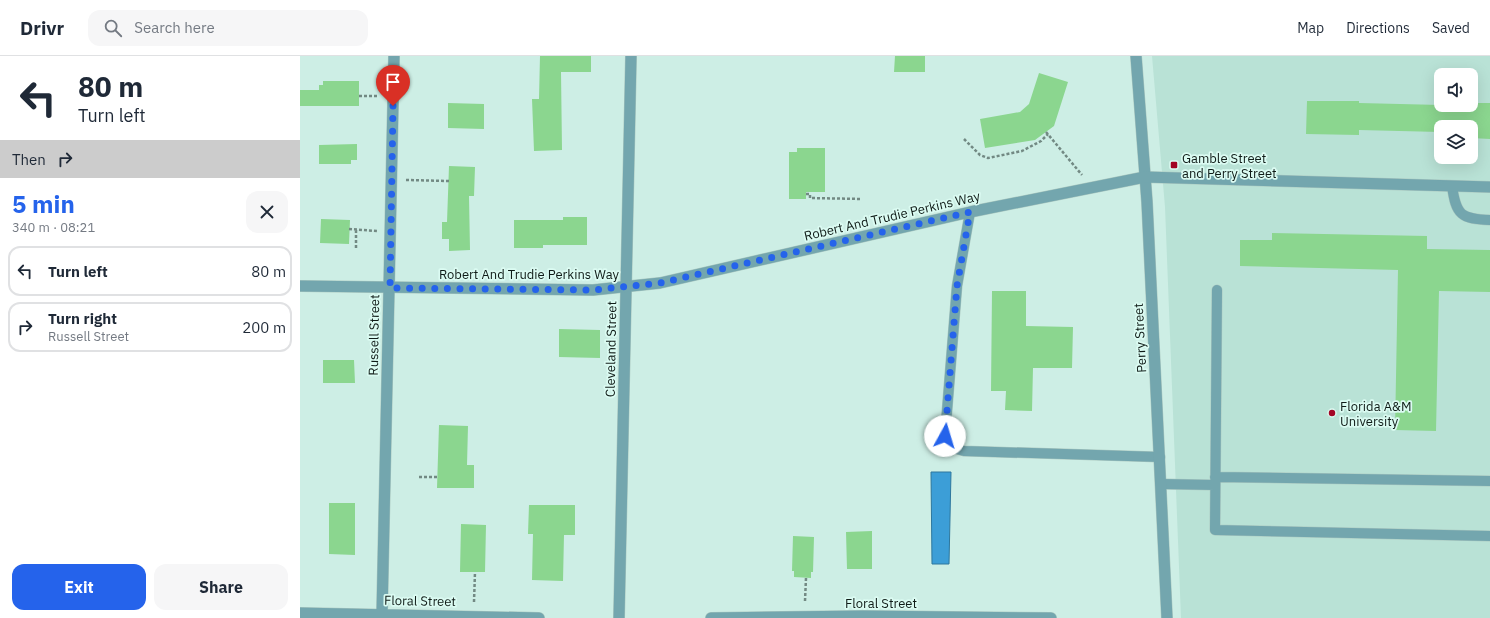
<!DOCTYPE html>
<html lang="en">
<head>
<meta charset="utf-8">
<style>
	body { margin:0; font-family:"IBM Plex Sans",sans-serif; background:#f6f6f7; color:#1f2937; height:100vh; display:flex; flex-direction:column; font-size:15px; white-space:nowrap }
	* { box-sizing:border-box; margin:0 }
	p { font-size:13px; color:#747a83 }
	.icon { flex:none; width:22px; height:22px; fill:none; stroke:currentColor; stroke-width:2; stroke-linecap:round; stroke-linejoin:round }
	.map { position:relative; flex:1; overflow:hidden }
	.side { display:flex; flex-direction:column; background:#fff; width:300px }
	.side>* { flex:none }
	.guide { background:#fff; color:#1f2937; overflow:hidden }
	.buttons { position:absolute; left:1134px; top:12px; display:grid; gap:8px }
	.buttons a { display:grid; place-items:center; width:44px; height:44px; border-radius:8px; background:#fff; box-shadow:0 4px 16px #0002; font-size:20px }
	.pin { position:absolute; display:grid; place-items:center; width:34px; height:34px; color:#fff; margin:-41px -17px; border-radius:50% 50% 50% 0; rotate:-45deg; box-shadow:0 0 4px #0007 }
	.pin .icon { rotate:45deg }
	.me { position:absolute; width:44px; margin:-22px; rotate:6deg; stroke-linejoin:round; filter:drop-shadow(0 0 3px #0008) }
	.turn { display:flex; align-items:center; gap:14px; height:84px; padding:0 12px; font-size:18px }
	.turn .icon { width:52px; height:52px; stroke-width:2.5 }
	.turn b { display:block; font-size:28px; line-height:34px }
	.then { display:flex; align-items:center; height:38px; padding:0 12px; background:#0003; gap:8px; font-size:15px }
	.round { display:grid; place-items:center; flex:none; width:42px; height:42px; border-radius:12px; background:#f6f6f7 }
	.overview { display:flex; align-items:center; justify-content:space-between; height:68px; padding:0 12px }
	h1 { font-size:24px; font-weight:700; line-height:30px; color:#2563eb }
	.button { display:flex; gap:8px; margin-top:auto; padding:8px 12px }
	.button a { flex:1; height:46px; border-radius:12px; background:#2563eb; color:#fff; font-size:16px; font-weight:700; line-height:46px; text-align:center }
	.button a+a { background:#f6f6f7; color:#1f2937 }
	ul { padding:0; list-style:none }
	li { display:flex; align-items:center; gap:12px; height:50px; margin:0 8px 6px; padding:0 4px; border:2px solid #e0e1e3; border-radius:12px }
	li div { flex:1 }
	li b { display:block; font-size:15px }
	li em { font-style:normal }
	header { display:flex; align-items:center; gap:24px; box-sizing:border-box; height:56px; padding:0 20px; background:#fff; border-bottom:1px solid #e0e1e3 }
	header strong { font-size:19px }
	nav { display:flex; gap:22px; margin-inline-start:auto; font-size:14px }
	.search { width:280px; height:36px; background:#f6f6f7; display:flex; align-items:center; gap:10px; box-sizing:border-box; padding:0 14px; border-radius:12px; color:#747a83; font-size:15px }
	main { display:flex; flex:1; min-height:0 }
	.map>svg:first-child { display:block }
	.built { fill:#b9e2d6; fill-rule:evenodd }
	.water { fill:#3c9ed7; stroke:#2e779d }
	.building { fill:#8bd68f }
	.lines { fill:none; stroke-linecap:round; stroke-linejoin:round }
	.service-casing { stroke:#abc8c0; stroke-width:11 }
	.minor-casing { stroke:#abc8c0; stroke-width:12 }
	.tertiary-casing { stroke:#abc8c0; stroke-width:12 }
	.path { stroke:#728983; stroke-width:2.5; stroke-dasharray:3 2; stroke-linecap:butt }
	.service { stroke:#73a6ae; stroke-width:10 }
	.minor { stroke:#73a6ae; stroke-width:11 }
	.tertiary { stroke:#73a6ae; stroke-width:11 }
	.route { stroke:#2563eb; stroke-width:7; stroke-dasharray:0 12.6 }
	.poi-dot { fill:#a30525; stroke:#dbfbf2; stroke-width:1.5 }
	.labels { text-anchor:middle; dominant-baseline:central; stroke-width:3.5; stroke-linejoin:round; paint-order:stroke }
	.poi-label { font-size:13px; fill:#0f1b17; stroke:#dbfbf2; text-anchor:start }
	.street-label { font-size:13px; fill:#0f1b17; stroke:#dbfbf2 }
</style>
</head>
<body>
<header>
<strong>Drivr</strong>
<div class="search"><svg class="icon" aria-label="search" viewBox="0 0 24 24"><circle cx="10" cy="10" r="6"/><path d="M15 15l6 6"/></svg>Search here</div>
<nav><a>Map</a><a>Directions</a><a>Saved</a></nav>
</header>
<main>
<section class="side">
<div class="guide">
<div class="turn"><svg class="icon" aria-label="left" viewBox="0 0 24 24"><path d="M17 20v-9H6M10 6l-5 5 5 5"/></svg><div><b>80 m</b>Turn left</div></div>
<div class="then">Then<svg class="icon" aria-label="right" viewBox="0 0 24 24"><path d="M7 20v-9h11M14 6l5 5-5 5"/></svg></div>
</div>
<div class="overview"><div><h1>5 min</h1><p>340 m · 08:21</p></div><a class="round"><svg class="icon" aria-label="close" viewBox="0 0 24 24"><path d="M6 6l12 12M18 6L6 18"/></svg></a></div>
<ul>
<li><svg class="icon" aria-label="left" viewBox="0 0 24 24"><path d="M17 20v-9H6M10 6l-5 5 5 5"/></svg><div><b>Turn left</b></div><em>80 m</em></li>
<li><svg class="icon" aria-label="right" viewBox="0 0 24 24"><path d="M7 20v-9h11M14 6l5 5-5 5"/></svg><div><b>Turn right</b><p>Russell Street</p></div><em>200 m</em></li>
</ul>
<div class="button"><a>Exit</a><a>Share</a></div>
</section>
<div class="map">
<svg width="1190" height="562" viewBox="0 0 1190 562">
	<rect width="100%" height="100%" fill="#cdeee5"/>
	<path class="built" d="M852 0H1190V562H881L865 151ZM1141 19H1171V49H1141ZM1141 71H1171V101H1141Z"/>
	<path class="water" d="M631 416H651L649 508H632Z"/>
	<path class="building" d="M240 0H291V16H261L262 94 234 95 232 43H239Z
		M595 0H625V16H594Z
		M739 17 768 26 754 70 735 84 685 92 680 63 720 56 729 48Z
		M23 25H59V50H0V34H19V29H23Z
		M1007 45H1059V47L1141 49H1171V47H1190V83L1171 82V71H1140V76L1059 74V79L1006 78Z
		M148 47 184 48V73L148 72Z
		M57 88V104H51V108H19V89Z
		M497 92H525V136H506V143H489V96H497Z
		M149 110 175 111 174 140H169L170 194 149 195V183H142V166H147Z
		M263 161H287V189H243V192H214V164H263Z
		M21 163 50 164 49 188 20 187Z
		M972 177 1127 180V193L1190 194V236L1139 235 1136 375 1095 374 1098 214 940 210V184H972Z
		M692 235H726V270L773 271 772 312H733L732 355 705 354 706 335H691Z
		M259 273 300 274V302L259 301Z
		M23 304H54L55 327H23Z
		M139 369 168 370 167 409H174V432H137Z
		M29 447H55V499L29 498Z
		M229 449H275V479H264L263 525 232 524 233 478H228Z
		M161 468 186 469 185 516H160Z
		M572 475V513H547L546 476Z
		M493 480 514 481 513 516H511V522L494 521V515H492Z"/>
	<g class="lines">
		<defs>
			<path id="service" d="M1152 130C1156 159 1161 163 1190 164
				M670 156 657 230 645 380 653 392 664 395 860 401
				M917 234 915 474 1190 480
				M915 421 1190 425
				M861 428 915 429"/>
			<path id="minor" d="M836 0 847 146 867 562
				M0 557 239 562
				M82 558 94 0
				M319 562 331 0
				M411 562 563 560 751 562"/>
			<path id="tertiary" d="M0 230 293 234 360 227 670 156 845 121 1190 131"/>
		</defs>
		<use href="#service" class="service-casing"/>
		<use href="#minor" class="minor-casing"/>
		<use href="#tertiary" class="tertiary-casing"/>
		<path class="path" d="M59 40H79
			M746 76 782 119
			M664 83 680 99 688 102 722 95 741 85 748 78
			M106 124 149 125
			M506 138H510V142L562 143
			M49 173 77 175
			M56 174V192
			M119 421H137
			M505 545 506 522
			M174 546 175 516"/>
		<use href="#service" class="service"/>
		<use href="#minor" class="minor"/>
		<use href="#tertiary" class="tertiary"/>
	</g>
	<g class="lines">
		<path class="route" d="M93 50 90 232 293 234 360 227 670 156 657 230 645 380"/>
	</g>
	<g class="poi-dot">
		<rect x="870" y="105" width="8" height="8" rx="2"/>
		<circle cx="1032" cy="357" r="4"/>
	</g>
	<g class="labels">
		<g class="poi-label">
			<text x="882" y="102">Gamble Street<tspan x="882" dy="15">and Perry Street</tspan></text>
			<text x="1040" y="350">Florida A&amp;M<tspan x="1040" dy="15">University</tspan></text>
		</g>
		<g class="street-label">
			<text transform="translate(592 160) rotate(-13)">Robert And Trudie Perkins Way</text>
			<text x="229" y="218">Robert And Trudie Perkins Way</text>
			<text transform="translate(74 279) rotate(-89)">Russell Street</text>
			<text transform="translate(840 282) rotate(-93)">Perry Street</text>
			<text transform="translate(311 293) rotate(-89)">Cleveland Street</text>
			<text transform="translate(120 545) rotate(1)">Floral Street</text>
			<text x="581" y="547">Floral Street</text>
		</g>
	</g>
</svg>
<div class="buttons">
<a><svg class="icon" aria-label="sound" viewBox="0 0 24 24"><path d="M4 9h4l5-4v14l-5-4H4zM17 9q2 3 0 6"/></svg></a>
<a><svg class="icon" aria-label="layers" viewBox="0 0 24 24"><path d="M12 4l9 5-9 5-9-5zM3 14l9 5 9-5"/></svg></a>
</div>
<div class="pin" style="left:93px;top:50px;background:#d93025"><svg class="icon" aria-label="arrive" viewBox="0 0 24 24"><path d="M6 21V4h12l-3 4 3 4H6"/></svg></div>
<svg class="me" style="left:645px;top:380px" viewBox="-20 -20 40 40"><circle r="19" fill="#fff"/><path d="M0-13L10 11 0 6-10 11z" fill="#2563eb"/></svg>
</div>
</main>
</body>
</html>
